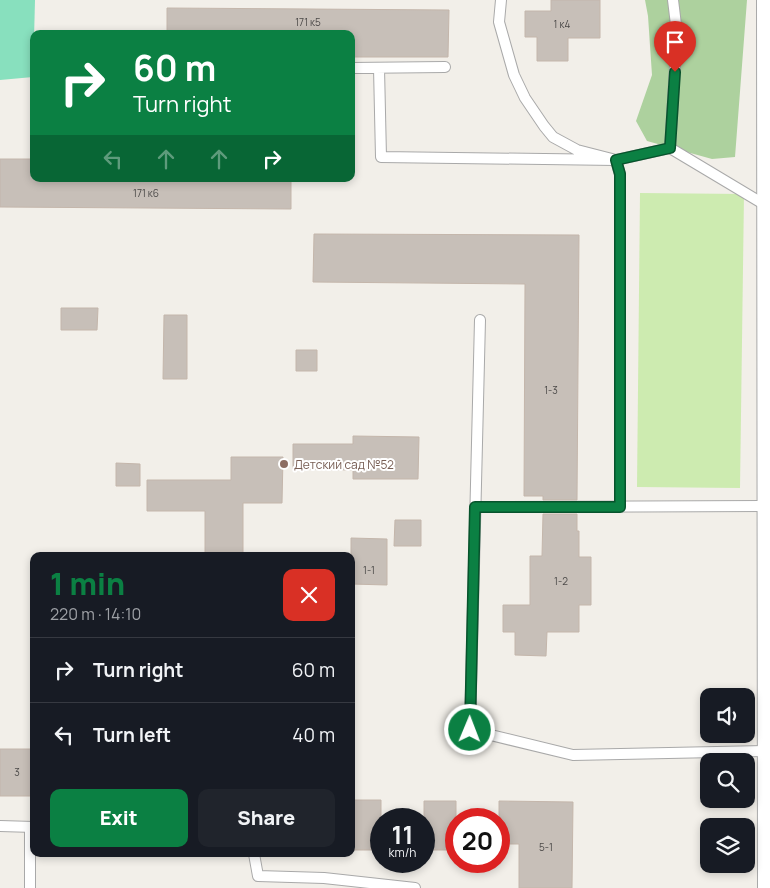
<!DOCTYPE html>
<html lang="en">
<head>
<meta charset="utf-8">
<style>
	body { margin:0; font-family:Manrope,sans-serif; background:#20242c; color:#f1f3f6; height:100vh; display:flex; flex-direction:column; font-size:19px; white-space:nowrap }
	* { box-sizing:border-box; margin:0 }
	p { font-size:16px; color:#9ea1a6 }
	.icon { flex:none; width:28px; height:28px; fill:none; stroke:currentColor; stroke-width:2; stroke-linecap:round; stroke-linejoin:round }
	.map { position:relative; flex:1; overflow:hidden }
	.side { position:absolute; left:30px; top:552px; width:325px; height:305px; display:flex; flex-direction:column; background:#171b24; border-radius:10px; box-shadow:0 2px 8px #0003 }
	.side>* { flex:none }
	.guide { position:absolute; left:30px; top:30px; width:325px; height:152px; border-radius:10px; box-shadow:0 2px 8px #0003; background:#0b8043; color:#fff; overflow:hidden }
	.buttons { position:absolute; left:700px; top:688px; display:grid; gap:10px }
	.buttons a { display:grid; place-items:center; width:55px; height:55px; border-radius:10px; background:#171b24; box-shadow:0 2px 8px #0003; font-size:25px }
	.speed { position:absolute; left:370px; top:808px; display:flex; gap:10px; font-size:25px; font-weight:700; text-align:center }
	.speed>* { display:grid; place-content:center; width:65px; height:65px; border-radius:50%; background:#171b24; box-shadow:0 2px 8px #0003; line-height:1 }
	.speed small { font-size:12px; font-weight:400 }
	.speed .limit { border:8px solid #d22; background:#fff; color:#111 }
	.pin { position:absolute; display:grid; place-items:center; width:42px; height:42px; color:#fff; margin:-51px -21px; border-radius:50% 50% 50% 0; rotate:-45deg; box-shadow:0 0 5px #0007 }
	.pin .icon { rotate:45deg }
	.me { position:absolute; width:55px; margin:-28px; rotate:1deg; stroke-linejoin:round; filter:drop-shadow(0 0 4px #0008) }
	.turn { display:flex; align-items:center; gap:18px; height:105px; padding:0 20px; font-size:22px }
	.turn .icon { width:65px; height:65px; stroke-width:2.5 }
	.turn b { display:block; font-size:35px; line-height:42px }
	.lanes { display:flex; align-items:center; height:48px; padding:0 20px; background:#0003; justify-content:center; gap:25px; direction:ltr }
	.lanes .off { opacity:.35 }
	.round { display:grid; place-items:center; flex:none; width:52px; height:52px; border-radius:10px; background:#20242c }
	.headline { display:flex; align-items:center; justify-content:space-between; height:85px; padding:0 20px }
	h1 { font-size:30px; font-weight:800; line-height:38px; color:#0b8043 }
	.button { display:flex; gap:10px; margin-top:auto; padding:10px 20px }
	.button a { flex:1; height:58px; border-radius:10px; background:#0b8043; color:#fff; font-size:20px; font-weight:800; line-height:58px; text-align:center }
	.button a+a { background:#20242c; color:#f1f3f6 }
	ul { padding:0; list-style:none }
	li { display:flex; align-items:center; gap:15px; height:65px; padding:0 20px; border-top:1px solid #363941 }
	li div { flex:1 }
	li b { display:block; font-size:19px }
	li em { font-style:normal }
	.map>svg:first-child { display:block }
	.grass { fill:#cdebb0 }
	.forest { fill:#add19e }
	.pitch { fill:#88e0be }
	.building { fill:#c7bfb8; stroke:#c4b6ab }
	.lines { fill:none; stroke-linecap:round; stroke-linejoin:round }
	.service-casing { stroke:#a9a9a9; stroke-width:12 }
	.minor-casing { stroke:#a9a9a9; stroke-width:22 }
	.service { stroke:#fff; stroke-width:10 }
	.minor { stroke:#fff; stroke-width:20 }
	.route-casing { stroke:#07532c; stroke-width:12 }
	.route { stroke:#0b8043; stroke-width:9 }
	.education-dot { fill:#8d6e63; stroke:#fff; stroke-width:2 }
	.labels { text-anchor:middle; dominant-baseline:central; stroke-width:4; stroke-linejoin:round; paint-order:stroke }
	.number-label { font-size:10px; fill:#4b4948 }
	.education-label { font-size:12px; fill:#785e54; stroke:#fff; text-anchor:start }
</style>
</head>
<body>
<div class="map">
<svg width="770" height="888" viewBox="0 0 770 888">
	<rect width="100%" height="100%" fill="#f2efe9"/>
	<path class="grass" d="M640 193 744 194 740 488 637 487Z"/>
	<path class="forest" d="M645 0H747L735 157 712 159 647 141 636 121 652 75 648 16Z"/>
	<path class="pitch" d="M0 0H35L33 77 0 80Z"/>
	<path class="building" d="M551 0H600V38H568V61H537V37H525V11H551Z
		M167 8 449 10 448 57H351V34H167Z
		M0 159H34V179H291V209L0 207Z
		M314 234 579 235 577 500H543V496H524L525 284 313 282Z
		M61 308H98L97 330H61Z
		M164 315H187V379H163Z
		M296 350H317V371H296Z
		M353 436 419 437 418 479H353V470L293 469V444H353Z
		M231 457H283L282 503H243V556H205V511H147V480H231Z
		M116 463 140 464V486H116Z
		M543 514H577V531H579V557H591V605H579V632H547L546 656 515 655V632H503V605H530V556H542Z
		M395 520H421V546H394Z
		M351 538 387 539V585L351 584Z
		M0 749H34V796H0Z
		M351 800H381V850H351Z
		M424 801H456V850H424Z
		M499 801 573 802 572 888H519V844H499Z"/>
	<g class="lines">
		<defs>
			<path id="service" d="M501 0 499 22 514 75 525 98 544 126 553 137 577 150 616 160 620 175V507
				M351 68 445 67
				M379 68 381 157 616 160 670 148 767 206
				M670 148 677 33 673 0
				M480 320 470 730 573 755 768 751
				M475 507 767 506
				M0 826 34 827
				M30 827V888
				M254 854 258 876 324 878 415 888"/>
			<path id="minor" d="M767 0 768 888"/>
		</defs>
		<use href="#service" class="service-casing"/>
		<use href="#minor" class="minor-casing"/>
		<use href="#service" class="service"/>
		<use href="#minor" class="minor"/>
	</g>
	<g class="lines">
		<defs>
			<path id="route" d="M470 730 475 507H620V174L616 160 670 148 675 72"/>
		</defs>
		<use href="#route" class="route-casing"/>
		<use href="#route" class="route"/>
	</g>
	<circle class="education-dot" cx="284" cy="464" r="5"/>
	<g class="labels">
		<g class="number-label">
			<text x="308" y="22">171 к5</text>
			<text x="562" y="24">1 к4</text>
			<text x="146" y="193">171 к6</text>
			<text x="551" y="390">1-3</text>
			<text x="369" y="570">1-1</text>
			<text x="561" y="581">1-2</text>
			<text x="17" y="772">3</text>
			<text x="546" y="847">5-1</text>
		</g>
		<g class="education-label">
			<text x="294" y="464">Детский сад №52</text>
		</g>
	</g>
</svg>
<div class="buttons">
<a><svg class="icon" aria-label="sound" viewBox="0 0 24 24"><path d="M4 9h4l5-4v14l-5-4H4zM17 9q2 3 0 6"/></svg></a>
<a><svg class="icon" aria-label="search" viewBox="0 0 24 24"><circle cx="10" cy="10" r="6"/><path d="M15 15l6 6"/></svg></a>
<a><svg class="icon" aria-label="layers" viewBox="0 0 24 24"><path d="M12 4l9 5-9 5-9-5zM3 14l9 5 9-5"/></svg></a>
</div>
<div class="speed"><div>11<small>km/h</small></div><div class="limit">20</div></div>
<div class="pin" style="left:675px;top:72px;background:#d93025"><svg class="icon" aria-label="arrive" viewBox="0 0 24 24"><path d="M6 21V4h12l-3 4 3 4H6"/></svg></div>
<svg class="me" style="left:470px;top:730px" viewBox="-20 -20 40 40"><circle r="17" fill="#0b8043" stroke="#fff" stroke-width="3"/><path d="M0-11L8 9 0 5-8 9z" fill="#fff"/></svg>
<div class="guide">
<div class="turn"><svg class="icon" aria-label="right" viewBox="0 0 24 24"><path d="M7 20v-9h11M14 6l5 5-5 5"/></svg><div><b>60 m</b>Turn right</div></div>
<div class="lanes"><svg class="icon off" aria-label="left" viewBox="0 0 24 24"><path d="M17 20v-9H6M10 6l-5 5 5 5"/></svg><svg class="icon off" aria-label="ahead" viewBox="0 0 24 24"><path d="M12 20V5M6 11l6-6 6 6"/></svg><svg class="icon off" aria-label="ahead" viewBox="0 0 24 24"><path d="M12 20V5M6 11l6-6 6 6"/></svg><svg class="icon" aria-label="right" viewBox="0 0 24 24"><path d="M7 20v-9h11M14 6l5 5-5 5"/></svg></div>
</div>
<section class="side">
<div class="headline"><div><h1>1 min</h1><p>220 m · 14:10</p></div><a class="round" style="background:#d93025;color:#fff"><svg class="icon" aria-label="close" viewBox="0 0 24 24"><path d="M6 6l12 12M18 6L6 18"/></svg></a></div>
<ul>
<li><svg class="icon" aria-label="right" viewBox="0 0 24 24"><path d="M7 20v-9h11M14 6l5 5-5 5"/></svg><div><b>Turn right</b></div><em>60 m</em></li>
<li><svg class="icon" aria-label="left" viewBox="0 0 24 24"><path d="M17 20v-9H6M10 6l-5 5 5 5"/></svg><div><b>Turn left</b></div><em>40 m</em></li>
</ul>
<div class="button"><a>Exit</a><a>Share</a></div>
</section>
</div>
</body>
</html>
